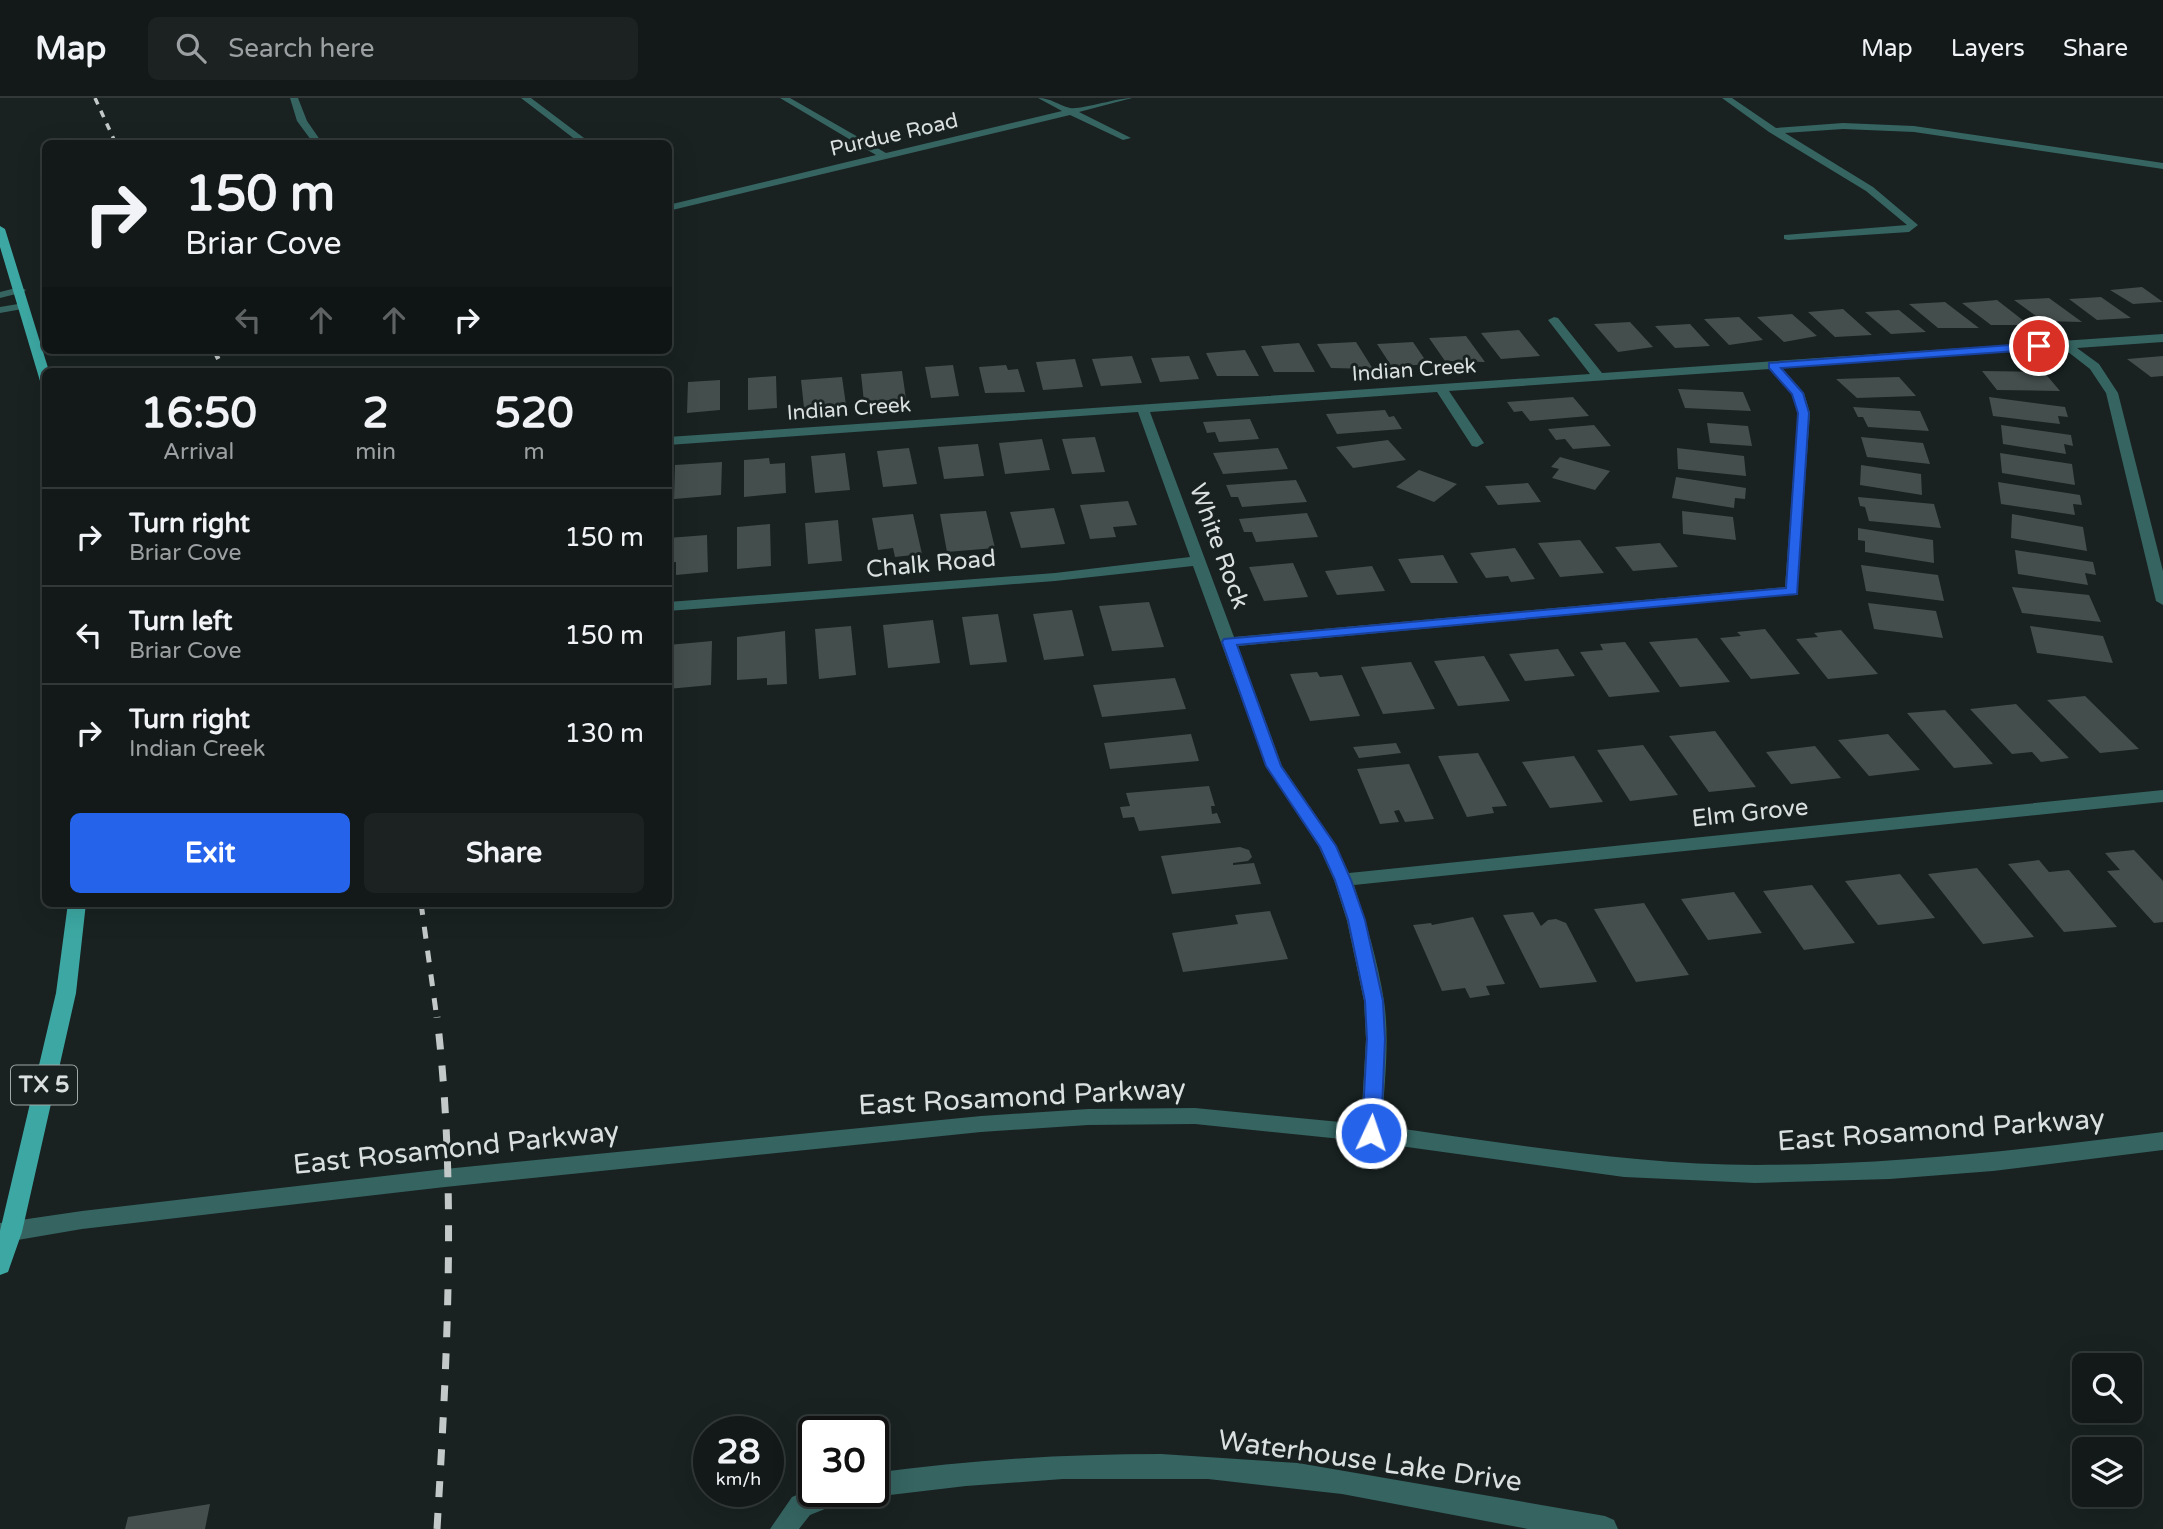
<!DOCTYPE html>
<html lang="en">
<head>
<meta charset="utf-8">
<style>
	body { margin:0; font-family:"Varela Round",sans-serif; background:#1c2222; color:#f1f3f6; height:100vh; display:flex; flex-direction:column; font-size:26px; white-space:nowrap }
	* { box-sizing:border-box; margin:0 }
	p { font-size:23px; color:#9da0a2 }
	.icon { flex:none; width:38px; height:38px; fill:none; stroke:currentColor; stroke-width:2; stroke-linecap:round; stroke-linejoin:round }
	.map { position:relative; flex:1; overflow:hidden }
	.panel { position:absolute; left:42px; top:270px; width:630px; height:539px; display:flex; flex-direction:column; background:#131919; border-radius:10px; box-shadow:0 7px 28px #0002,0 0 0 2px #323838 }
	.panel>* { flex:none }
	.top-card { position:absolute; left:42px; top:42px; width:630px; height:214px; border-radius:10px; box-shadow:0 7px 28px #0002,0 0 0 2px #323838; background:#131919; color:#f1f3f6; overflow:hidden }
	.controls { position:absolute; left:2072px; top:1255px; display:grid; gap:14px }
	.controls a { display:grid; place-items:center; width:70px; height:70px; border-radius:10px; background:#131919; box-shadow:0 7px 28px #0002,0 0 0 2px #323838; font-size:35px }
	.speed { position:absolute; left:693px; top:1318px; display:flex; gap:14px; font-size:35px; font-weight:700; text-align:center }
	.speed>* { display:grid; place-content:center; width:91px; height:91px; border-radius:50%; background:#131919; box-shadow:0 7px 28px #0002,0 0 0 2px #323838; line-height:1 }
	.speed small { font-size:18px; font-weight:400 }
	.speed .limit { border:4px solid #111; border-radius:10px; background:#fff; color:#111 }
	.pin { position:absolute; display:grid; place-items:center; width:60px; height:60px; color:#fff; margin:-30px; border:4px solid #fff; border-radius:50%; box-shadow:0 2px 7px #0007 }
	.me { position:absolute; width:77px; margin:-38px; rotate:3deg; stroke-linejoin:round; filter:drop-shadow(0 0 5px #0008) }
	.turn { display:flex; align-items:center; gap:24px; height:147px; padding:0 28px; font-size:32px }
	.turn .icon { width:91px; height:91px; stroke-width:2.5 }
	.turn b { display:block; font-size:49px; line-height:60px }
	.lanes { display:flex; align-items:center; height:66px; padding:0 28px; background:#0003; justify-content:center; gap:35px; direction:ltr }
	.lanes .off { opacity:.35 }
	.eta { display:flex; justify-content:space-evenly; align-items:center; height:119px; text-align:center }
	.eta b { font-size:42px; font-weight:800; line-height:49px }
	.primary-button { display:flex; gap:14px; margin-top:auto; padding:14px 28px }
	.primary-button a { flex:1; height:80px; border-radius:10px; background:#2563eb; color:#fff; font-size:28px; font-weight:800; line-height:80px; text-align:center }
	.primary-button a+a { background:#1c2222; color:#f1f3f6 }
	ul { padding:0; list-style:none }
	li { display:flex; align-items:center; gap:21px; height:98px; padding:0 28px; border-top:2px solid #323838 }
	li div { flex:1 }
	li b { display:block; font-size:26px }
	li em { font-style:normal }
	header { display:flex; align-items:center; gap:42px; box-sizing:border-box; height:98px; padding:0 35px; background:#131919; border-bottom:2px solid #323838 }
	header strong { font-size:33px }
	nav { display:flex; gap:38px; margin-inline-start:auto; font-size:24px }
	.search { width:490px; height:63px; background:#1c2222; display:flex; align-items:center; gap:18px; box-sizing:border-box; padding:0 24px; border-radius:10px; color:#9da0a2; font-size:26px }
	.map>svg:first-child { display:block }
	.building { fill:#444e4d }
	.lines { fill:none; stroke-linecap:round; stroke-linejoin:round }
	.minor { fill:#356461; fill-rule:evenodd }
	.major { fill:#3da8a3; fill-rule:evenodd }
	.rail-far3 { stroke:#c3c9c8; stroke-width:3.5; stroke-dasharray:7 7; stroke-linecap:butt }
	.rail-far2 { stroke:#c3c9c8; stroke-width:4.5; stroke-dasharray:10 10; stroke-linecap:butt }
	.rail-far1 { stroke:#c3c9c8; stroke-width:5; stroke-dasharray:12 12; stroke-linecap:butt }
	.rail { stroke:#c3c9c8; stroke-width:7; stroke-dasharray:16 16; stroke-linecap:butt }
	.route { fill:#2563eb; stroke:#184099; stroke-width:2 }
	.labels { text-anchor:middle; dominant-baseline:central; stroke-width:6; stroke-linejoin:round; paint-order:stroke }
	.far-street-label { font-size:21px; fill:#dae0df; stroke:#192121 }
	.shield { fill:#192121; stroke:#a0a7a6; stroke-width:2 }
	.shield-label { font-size:23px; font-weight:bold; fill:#dae0df }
	.street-label { font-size:24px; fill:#dae0df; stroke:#192121 }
	.near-street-label { font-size:28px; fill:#dae0df; stroke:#192121 }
</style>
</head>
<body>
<header>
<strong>Map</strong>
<div class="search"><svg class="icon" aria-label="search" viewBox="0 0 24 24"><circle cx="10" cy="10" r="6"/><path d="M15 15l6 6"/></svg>Search here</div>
<nav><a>Map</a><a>Layers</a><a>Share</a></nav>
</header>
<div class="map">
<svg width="2163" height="1431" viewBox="0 0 2163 1431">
	<rect width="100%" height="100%" fill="#192121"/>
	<path class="building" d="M2142 189 2163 204 2133 206 2110 192Z
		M2101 199 2131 220 2097 222 2069 201Z
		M2049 200 2082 224 2043 223 2014 202Z
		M1997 202 2029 227H1991L1962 205Z
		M1945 204 1979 230H1938L1909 206Z
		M1843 211 1872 237 1835 239 1808 214Z
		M1899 212 1926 234 1891 236 1865 214Z
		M1792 216 1817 238 1784 244 1757 219Z
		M1739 219 1763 242 1729 247 1704 221Z
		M1630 224 1653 249 1618 254 1594 226Z
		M1690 226 1710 248 1675 250 1655 228Z
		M1519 232 1540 258 1501 261 1481 235Z
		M1466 238 1485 264 1445 263 1429 240Z
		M1356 244 1373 271 1331 270 1317 246Z
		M1413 244 1428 266 1392 269 1377 246Z
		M1299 245 1315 274H1274L1261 248Z
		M1245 252 1259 278H1217L1206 255Z
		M1132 258 1142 285 1101 288 1092 261Z
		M1189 258 1199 281 1160 284 1151 260Z
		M2163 258V278L2151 279 2127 261Z
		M1075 261 1083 289 1043 292 1036 264Z
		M953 267 959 298 931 300 925 269Z
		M1006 267 1008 272 1018 271 1025 294 985 295 979 269Z
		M902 273 906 301 864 304 861 276Z
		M1982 273 2044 274 2060 293 1997 292Z
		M776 278 777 310 748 312V280Z
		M842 279 846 307 804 310 801 282Z
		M1899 279 1916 298 1857 300 1836 281Z
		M720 282V312L687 315 688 284Z
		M1678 291 1743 294 1751 313 1685 310Z
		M1573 299 1589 318 1530 323 1522 313 1514 314 1507 304Z
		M1989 299 2065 309 2068 319 2058 318 2060 326 1993 318Z
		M1853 309 1920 313 1929 333 1868 329 1863 319H1858Z
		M1385 312 1389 319 1394 318 1402 331 1337 336 1326 316Z
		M1250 321 1259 341 1219 344 1215 334 1207 335 1203 324Z
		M1707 325 1748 328 1752 348 1710 345Z
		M1594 327 1611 348 1573 351 1565 341 1556 342 1548 331Z
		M2001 327 2071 337 2073 348 2064 346 2066 356 2003 346Z
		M1095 339 1105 374 1072 376 1062 341Z
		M1861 339 1923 345 1930 366 1867 359Z
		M1042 341 1050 372 1005 376 999 345Z
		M1388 342 1406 362 1353 370 1336 349Z
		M978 346 984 378 944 381 938 349Z
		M909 350 917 386 883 389 877 353Z
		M1278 350 1288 371 1223 376 1213 355Z
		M1677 350 1744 358 1746 378 1678 371Z
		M845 355 850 392 815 395 811 358Z
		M2000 355 2072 366 2075 387 2002 375Z
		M1560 359 1610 373 1595 392 1552 380 1559 371 1551 369Z
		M769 360 770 366 785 365 786 395 744 399V362Z
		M722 364 721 397 674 401 675 367Z
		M1861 367 1921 376 1922 397 1860 387Z
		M1419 372 1457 386 1434 404 1396 389Z
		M1676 379 1746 390 1745 401 1735 400 1734 410 1672 400Z
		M1296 382 1307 404 1242 409 1238 399H1231L1226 387Z
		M1998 384 2080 397 2082 407 2073 406 2075 417 2001 406Z
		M1528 385 1541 404 1498 407 1485 388Z
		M1858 399 1934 406 1941 430 1869 423 1865 409 1860 408Z
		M1128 403 1137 427 1113 429 1116 439 1090 441 1080 407Z
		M1054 410 1065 446 1021 450 1010 414Z
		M986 413 995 450 947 454 940 416Z
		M1682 413 1733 419 1736 442 1683 436Z
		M1307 415 1318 439 1256 444 1252 434H1244L1239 421Z
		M913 416 922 456 895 459 893 450 878 452 872 420Z
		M2012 416 2083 429 2087 453 2011 440Z
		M838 422 842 463 808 466 805 425Z
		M770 426 771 468 737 471V429Z
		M1858 430 1933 442 1934 465 1865 454V443L1858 442Z
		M707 437 708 474 676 477V464L668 465V440Z
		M1580 442 1604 475 1560 479 1538 445Z
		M1660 445 1678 469 1633 473 1615 449Z
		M1515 450 1535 481 1511 484 1508 478 1486 480 1470 455Z
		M2015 452 2093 464 2096 477 2085 475 2088 487 2018 476Z
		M1443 457 1458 485H1411L1398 461Z
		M1293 465 1308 499 1264 503 1249 469Z
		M1861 467 1938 477 1944 503 1866 493Z
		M1372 468 1385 493 1337 497 1325 473Z
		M2012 489 2089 497 2101 524 2022 515Z
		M1149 504 1164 549 1112 553 1099 508Z
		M1868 505 1936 513 1943 540 1874 531Z
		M1072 512 1084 558 1044 562 1033 516Z
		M998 516 1007 564 970 567 962 519Z
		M933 522 940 565 888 570 883 527Z
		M851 528 856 577 819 581 815 531Z
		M2030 528 2103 538 2113 565 2037 555Z
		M1765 531 1800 576 1751 581 1720 540 1741 538 1737 534Z
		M1841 532 1878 576 1828 581 1796 541 1818 539 1814 535Z
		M785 533 787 586 767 587V580L737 582V539Z
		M1697 540 1730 584 1680 589 1649 544Z
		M712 543 711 587 668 591V547Z
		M1625 544 1660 594 1609 599 1580 554 1603 552 1600 546Z
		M1558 551 1575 578 1525 583 1509 556Z
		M1484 558 1510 603 1458 608 1434 563Z
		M1411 564 1435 611 1383 616 1361 569Z
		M1317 574 1320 579 1342 577 1360 618 1310 623 1290 576Z
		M1175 580 1186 611 1102 619 1093 587Z
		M2085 598 2139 651 2100 655 2047 602Z
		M2016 606 2069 660 2041 664 2032 654 2012 656 1970 611Z
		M1945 612 1993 666 1954 670 1907 615Z
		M1715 633 1756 689 1709 694 1669 638Z
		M1191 636 1199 663 1110 671 1104 645Z
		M1888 636 1920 672 1869 678 1838 642Z
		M1396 645 1401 655 1359 660 1353 649Z
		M1643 647 1678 697 1630 703 1597 652Z
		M1815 648 1841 680 1791 686 1766 654Z
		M1478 655 1507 708 1492 709 1494 715 1467 719 1438 658Z
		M1574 658 1603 704 1550 710 1522 664Z
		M1409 666 1434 721 1405 724 1399 712 1394 713 1399 724 1380 726 1357 671Z
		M1209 688 1215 708H1211L1212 716 1217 715 1221 725 1139 733 1134 719 1123 720 1120 709 1130 708 1126 695Z
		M1240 749 1249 752 1252 759 1248 763 1233 765V767L1254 765 1261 786 1172 796 1161 758Z
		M2134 752 2163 783V824L2154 825 2107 773 2120 772 2105 755Z
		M2039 762 2049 774 2069 772 2117 829 2064 834 2008 766Z
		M1977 770 2034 839 1983 846 1928 776Z
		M1900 776 1935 820 1878 827 1845 783Z
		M1812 787 1855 845 1804 852 1763 793Z
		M1734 794 1762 835 1708 842 1681 801Z
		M1644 805 1689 877 1636 884 1594 811Z
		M1270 813 1288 861 1183 874 1172 835 1238 826 1235 817Z
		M1533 814 1541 828 1548 822 1556 821 1566 825 1597 884 1540 890 1503 817Z
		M1473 819 1505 886 1486 888 1490 897 1470 900 1465 890 1442 893 1413 827 1431 825 1432 827Z
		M210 1406 205 1431H125L128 1419Z"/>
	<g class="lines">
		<path class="minor" d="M290 0H298L307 23 323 46H314L297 23Z
			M521 0H531L592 46H581Z
			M780 0H790L886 55 1062 13 1038 0C1051 0 1058 7 1070 10 1081 12 1116 0 1132 0L1079 14 1131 40 1123 42 1070 17 668 113V107L876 57Z
			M1722 0H1732L1776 30 1843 25 1914 28 2163 65V71L1914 34 1843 31 1785 35 1873 89 1918 127 1909 134 1788 142 1784 141V137L1907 127 1866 93 1769 34Z
			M20 189 26 192 24 194 0 200V194Z
			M24 205 28 206V210L0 215V209Z
			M1554 219 1558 220 1602 275 2163 236V244L2077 250 2099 266 2118 295 2163 473V507L2156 503 2106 295 2090 271 2063 250 1782 270 1804 295 1810 315 1797 496 1238 548 1282 668 1334 744 1349 775 2163 692V704L1354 787C1366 824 1378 864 1384 903 1390 944 1384 987 1382 1028 1506 1045 1631 1067 1756 1067 1893 1067 2028 1051 2163 1034V1052L1993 1073 1890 1081 1755 1085 1624 1079 1371 1044 1195 1026 1088 1027 981 1034 445 1089 82 1131 0 1145V1125L82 1113 445 1071 981 1018 1088 1011 1195 1010 1361 1026 1366 941 1364 903 1347 823 1334 782 1319 749 1266 668 1193 468 1055 483 668 513V504L1055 475 1190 459 1138 314 668 347V339L1590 276 1548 222ZM1770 271 1792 296 1798 315 1785 489 1234 539 1150 314 1437 294 1472 348 1477 349 1484 345 1449 293Z
			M1161 1356 1298 1365 1605 1418 1614 1422 1618 1431H1528L1342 1396 1208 1381H1063L966 1388 873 1399 863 1393H873V1375C969 1362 1064 1356 1161 1356Z
			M814 1390V1393H851L847 1402 810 1417 799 1431H770L792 1399Z"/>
		<path class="major" d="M0 128 5 131 49 273H46V287L40 283 0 149Z
			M68 805H86L76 895 22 1134 8 1174 0 1177V1133L56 895Z"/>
		<path class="rail-far3" d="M95 0 116 46"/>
		<path class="rail-far2" d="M214 252 224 273"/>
		<path class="rail-far1" d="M421 805 437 921"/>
		<path class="rail" d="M437 1431C447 1261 457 1088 437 919"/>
	</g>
	<path class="route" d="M2039 245 2043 246V251L1781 270 1803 295 1809 315 1797 496 1237 547 1281 668 1336 748 1351 782 1365 822 1383 903 1385 941 1381 1035 1378 1041 1371 1043 1365 1041 1362 1035 1367 941 1365 903 1348 822 1335 782 1320 749 1266 668 1222 544 1224 541 1786 490 1798 315 1792 296 1769 270V265Z"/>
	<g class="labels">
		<g class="far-street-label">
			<text transform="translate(894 37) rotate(-13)">Purdue Road</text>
			<text transform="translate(1414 272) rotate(-4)">Indian Creek</text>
			<text transform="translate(849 311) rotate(-4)">Indian Creek</text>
		</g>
		<rect class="shield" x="11" y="967.5" width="66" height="39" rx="5"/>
		<g class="shield-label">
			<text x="44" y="987">TX 5</text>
		</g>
		<g class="street-label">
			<text transform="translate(1219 448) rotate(70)">White Rock</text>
			<text transform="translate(931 466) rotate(-5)">Chalk Road</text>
			<text transform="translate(1750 715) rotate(-6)">Elm Grove</text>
		</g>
		<g class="near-street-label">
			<text transform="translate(1022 999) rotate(-3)">East Rosamond Parkway</text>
			<text transform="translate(1941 1032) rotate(-4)">East Rosamond Parkway</text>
			<text transform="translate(456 1050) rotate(-6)">East Rosamond Parkway</text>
			<text transform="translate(1370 1363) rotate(8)">Waterhouse Lake Drive</text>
		</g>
	</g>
</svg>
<div class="controls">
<a><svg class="icon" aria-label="search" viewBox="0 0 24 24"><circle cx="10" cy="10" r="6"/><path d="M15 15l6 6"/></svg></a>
<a><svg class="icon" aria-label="layers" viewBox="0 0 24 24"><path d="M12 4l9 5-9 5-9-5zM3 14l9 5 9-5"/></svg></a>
</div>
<div class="speed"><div>28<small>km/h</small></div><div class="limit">30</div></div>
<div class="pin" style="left:2039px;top:248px;background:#d93025"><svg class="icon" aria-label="arrive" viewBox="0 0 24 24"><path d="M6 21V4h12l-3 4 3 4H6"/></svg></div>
<svg class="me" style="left:1371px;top:1035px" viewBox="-20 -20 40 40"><circle r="17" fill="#2563eb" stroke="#fff" stroke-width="3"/><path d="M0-11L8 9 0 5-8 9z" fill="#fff"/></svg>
<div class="top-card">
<div class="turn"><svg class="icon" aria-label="right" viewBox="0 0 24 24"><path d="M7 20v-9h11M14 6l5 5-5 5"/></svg><div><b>150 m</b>Briar Cove</div></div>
<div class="lanes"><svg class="icon off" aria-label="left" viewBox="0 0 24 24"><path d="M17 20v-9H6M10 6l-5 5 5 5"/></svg><svg class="icon off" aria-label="ahead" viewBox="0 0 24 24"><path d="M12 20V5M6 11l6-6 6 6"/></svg><svg class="icon off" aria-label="ahead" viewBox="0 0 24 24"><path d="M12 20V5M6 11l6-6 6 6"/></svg><svg class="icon" aria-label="right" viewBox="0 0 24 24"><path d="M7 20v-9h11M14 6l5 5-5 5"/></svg></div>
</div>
<section class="panel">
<div class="eta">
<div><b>16:50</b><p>Arrival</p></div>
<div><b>2</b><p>min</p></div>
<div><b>520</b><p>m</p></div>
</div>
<ul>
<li><svg class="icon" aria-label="right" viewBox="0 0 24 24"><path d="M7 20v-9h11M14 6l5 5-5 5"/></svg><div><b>Turn right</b><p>Briar Cove</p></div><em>150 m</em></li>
<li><svg class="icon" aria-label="left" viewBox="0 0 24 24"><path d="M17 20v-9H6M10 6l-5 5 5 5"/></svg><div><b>Turn left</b><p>Briar Cove</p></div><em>150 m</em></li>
<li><svg class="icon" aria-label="right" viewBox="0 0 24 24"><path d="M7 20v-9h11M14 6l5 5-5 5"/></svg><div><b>Turn right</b><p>Indian Creek</p></div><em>130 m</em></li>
</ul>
<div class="primary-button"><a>Exit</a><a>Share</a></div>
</section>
</div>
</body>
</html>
